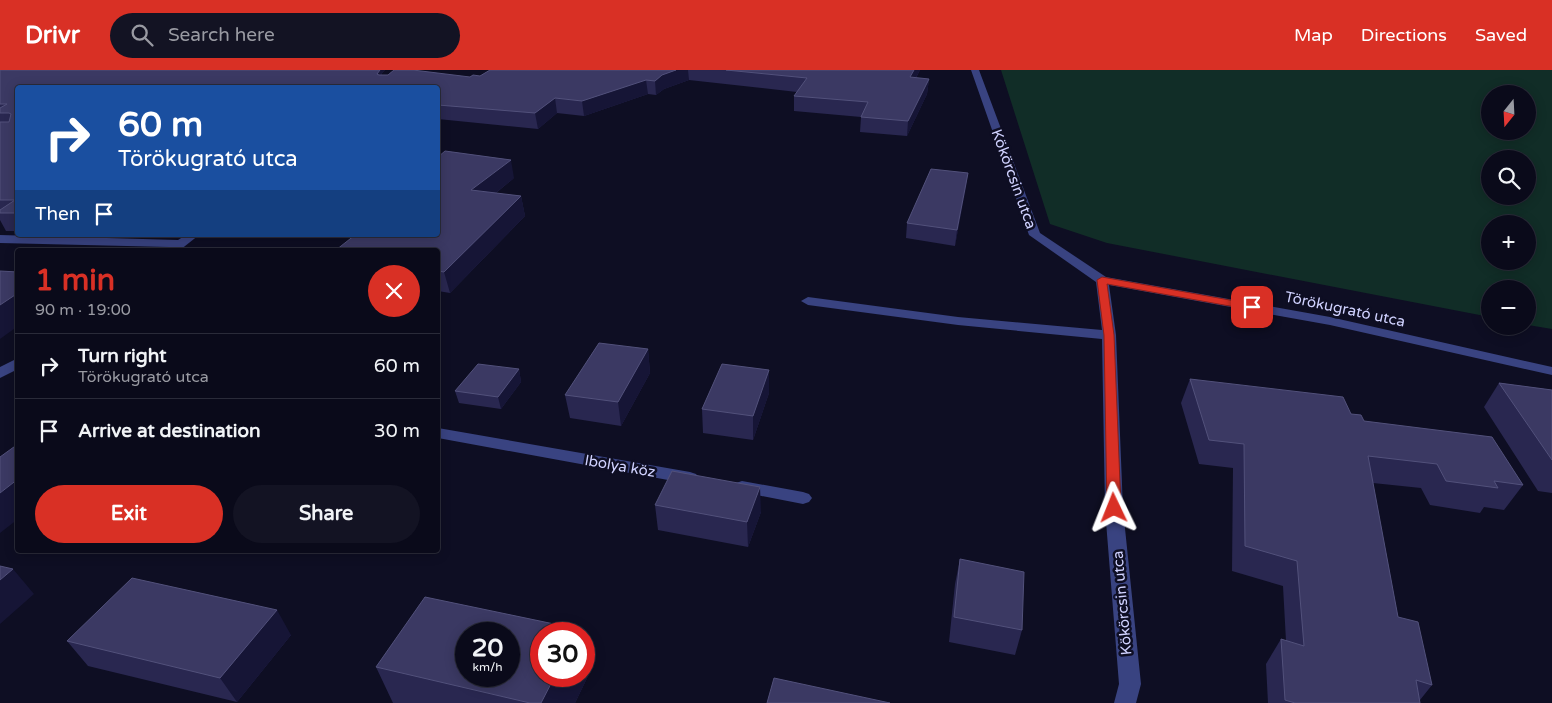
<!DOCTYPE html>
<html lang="en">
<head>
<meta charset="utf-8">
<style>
	body { margin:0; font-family:"Varela Round",sans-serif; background:#131323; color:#f1f3f6; height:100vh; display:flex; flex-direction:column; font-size:19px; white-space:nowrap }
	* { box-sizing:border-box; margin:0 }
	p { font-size:16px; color:#999aa2 }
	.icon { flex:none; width:28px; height:28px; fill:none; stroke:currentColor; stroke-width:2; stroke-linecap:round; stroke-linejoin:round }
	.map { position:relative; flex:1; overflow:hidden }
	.side { position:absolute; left:15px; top:178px; width:425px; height:305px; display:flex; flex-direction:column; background:#0a0a1a; border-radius:5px; box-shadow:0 2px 12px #0003,0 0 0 1px #2a2b39 }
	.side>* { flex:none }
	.top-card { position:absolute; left:15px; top:15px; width:425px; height:152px; border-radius:5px; box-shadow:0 2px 12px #0003,0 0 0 1px #2a2b39; background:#1a4fa0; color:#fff; overflow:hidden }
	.needle { width:32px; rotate:198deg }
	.fabs { position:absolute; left:1481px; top:15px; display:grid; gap:10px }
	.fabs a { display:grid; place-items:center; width:55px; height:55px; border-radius:50%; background:#0a0a1a; box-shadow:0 2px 12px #0003,0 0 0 1px #2a2b39; font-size:25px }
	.speed { position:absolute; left:455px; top:552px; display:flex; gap:10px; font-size:25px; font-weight:700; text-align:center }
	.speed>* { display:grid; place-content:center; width:65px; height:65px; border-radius:50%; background:#0a0a1a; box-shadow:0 2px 12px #0003,0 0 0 1px #2a2b39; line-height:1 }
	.speed small { font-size:12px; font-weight:400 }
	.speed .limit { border:8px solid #d22; background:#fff; color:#111 }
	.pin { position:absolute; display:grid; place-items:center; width:42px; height:42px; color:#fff; margin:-21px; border-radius:10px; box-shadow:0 2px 8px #0006 }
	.me { position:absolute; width:55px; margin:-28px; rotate:358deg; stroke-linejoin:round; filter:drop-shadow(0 0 4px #0008) }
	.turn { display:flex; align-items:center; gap:18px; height:105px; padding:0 20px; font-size:22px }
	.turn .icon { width:65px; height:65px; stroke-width:2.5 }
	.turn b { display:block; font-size:35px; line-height:42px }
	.then { display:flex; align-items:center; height:48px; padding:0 20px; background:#0003; gap:10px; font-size:19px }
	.round { display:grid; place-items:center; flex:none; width:52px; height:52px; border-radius:26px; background:#131323 }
	.head { display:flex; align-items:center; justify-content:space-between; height:85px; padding:0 20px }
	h1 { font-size:30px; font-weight:800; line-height:38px; color:#d93025 }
	.action { display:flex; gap:10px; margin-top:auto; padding:10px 20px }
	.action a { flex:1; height:58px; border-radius:30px; background:#d93025; color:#fff; font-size:20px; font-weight:800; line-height:58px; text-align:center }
	.action a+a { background:#131323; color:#f1f3f6 }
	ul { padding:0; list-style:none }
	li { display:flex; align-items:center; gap:15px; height:65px; padding:0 20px; border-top:1px solid #2a2b39 }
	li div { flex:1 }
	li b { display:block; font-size:19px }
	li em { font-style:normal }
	header { display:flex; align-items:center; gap:30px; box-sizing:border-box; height:70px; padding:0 25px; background:#d93025; color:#fff }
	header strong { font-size:24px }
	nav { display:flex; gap:28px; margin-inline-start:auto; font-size:18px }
	.search { width:350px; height:45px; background:#131323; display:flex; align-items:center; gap:12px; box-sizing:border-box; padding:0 18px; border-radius:28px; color:#999aa2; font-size:19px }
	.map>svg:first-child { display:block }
	.green { fill:#112d27; fill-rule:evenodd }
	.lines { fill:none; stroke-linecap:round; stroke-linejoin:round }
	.minor { fill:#394381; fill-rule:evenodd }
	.wall { fill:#292750 }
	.shaded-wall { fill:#161536 }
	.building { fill:#3b3963; stroke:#52517b; fill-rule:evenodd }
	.route { fill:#d93025; stroke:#8d1f18 }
	.labels { text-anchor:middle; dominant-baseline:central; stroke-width:5; stroke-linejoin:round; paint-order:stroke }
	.street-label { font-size:15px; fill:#d0d2ff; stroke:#0e0e23 }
</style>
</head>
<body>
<header>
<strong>Drivr</strong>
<div class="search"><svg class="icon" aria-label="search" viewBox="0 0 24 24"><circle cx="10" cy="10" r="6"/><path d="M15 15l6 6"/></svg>Search here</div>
<nav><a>Map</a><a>Directions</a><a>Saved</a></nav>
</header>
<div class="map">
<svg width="1552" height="633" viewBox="0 0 1552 633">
	<rect width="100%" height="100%" fill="#0e0e23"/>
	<path class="green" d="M1001 0H1552V259L1528 255V219H1490V247L1107 173 1050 154ZM1490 24H1528V61H1490ZM1490 89H1528V126H1490ZM1490 154H1528V191H1490Z"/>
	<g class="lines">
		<path class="minor" d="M971 0H979L1040 163 1106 207 1330 247 1552 297V305L1330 255 1109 215 1116 265 1123 439 1141 614 1136 633H1114L1119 614 1105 439 1102 269 958 255 808 235 801 231 808 227 958 247 1102 260 1096 212 1029 165Z
			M0 165 178 170 186 165H199L180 180H169V177L0 173Z
			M18 288V299L0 308V297Z
			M438 358 690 402 696 404 699 408 696 412 690 414 438 368Z
			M742 411 803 422 809 424 812 428 809 432 803 434 736 421 733 417 736 413Z"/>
	</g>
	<path class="wall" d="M0 0H385L381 4 382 5 470 7 480 6 490 0H920L916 8 929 9 927 24 907 66 860 62 861 47 794 41V26L797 22 689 10 664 19 656 25 648 24 584 46 557 43 538 59 438 49V18H18V161H6L0 150Z
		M968 103 955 176 906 168 907 153Z
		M514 108 496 123 521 126 525 146 450 223 438 221V180H337Z
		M648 279 650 303 621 356 570 348 565 325Z
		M519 299 521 312 501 339 459 333 455 321Z
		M1190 309 1351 344 1364 351 1523 415 1504 440 1484 437 1480 443 1430 435 1421 418 1373 413 1398 547 1432 615 1420 630V633H1268L1266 594 1281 569 1286 571 1283 516 1232 501 1233 398 1199 394 1181 333Z
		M1499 313 1552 320V423L1538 421 1484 337Z
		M769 323 753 370 703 363 702 339Z
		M655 435 761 442 748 477 658 460Z
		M960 489 1022 560 1015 585 949 572 955 514Z
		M291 565 237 632 88 596 67 571Z
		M584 582 589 604 575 633H393L376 597 584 606Z"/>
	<path class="shaded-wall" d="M377 0H385L381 4 384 14 377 4Z
		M676 0H688L689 10 664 19 656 25 655 11 662 5Z
		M914 0H920L908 22 910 7Z
		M929 9 927 24 907 66 908 51Z
		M646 10 648 24 584 46 582 31Z
		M555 28 557 43 538 59 535 43Z
		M511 90 514 108 476 139 471 120Z
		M968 103 966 118 955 176 957 160Z
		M521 126 525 146 450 223 444 202Z
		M18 223V256L0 269V235Z
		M648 279 650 303 621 356 618 332Z
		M519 299 521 312 501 339 498 327Z
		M769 300V323L753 370V346Z
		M18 409V449L0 463V423Z
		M760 417 761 442 748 477 747 452Z
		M13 499 34 524 0 554V510Z
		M277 540 291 565 237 632 220 608Z
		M584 582 589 604 575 633H541L555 606H584Z"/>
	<path class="building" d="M0 0H380L377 4 379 5H388L394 0H413L470 7 473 5 480 6 490 0H676L662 5 655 11 646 10 582 31 555 28 535 43 438 35V18H18V143H0V140L15 130H0V52H9L11 44 9 43H0V38L7 34H0Z
		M726 0H914L910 7 929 9 908 51 861 47 868 32 794 26 807 8Z
		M445 81 511 90 471 120 521 126 444 202 438 201V180H336L355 165H438V87Z
		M931 99 968 103 957 160 907 153Z
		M0 201 18 202V223L0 235Z
		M599 273 648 279 618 332 565 325Z
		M478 294 519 299 498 327 455 321Z
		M722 294 769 300 753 346 702 339Z
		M1190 309 1343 327 1351 344 1361 345 1364 351 1492 367 1523 415 1494 411 1498 418 1446 411 1437 394 1368 386 1398 547 1418 552 1432 615 1416 610 1420 633H1295L1285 630 1281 569 1304 576 1297 491 1245 476 1244 374 1209 370Z
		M1499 313 1552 320V390Z
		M18 374V409L0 423V387Z
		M672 401 760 417 747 452 655 435Z
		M960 489 1024 502 1022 560 954 547Z
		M0 496 13 499 0 510Z
		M132 508 277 540 220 608 67 571Z
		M425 527 578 559 576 564H541V606H555L541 633H530L376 597ZM466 564H509V606H466Z
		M774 608 890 633H767Z"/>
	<path class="route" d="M1102 207 1252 234 1258 237 1252 240 1107 214 1114 265 1121 438 1119 442H1109L1107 438 1104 265 1097 210Z"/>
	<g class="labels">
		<g class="street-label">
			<text transform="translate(1014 109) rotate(70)">Kökörcsin utca</text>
			<text transform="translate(1345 239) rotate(12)">Törökugrató utca</text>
			<text transform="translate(620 396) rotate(10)">Ibolya köz</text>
			<text transform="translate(1122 533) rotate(-95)">Kökörcsin utca</text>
		</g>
	</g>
</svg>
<div class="fabs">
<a><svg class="needle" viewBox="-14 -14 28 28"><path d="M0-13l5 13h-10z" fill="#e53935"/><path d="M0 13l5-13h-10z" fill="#999aa2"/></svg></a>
<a><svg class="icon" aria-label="search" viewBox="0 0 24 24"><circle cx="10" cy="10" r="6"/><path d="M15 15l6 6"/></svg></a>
<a>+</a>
<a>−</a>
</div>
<div class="speed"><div>20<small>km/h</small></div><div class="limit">30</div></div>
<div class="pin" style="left:1252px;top:237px;background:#d93025"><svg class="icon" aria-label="arrive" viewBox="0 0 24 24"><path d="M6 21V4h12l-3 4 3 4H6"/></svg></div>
<svg class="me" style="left:1114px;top:438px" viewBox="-20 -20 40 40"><path d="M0-17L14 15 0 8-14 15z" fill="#d93025" stroke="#fff" stroke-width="4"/></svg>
<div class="top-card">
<div class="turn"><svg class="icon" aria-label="right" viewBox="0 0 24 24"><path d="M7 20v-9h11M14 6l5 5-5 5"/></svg><div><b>60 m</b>Törökugrató utca</div></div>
<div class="then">Then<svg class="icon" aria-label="arrive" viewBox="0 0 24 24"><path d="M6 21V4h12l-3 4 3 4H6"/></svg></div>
</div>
<section class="side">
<div class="head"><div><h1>1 min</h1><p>90 m · 19:00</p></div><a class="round" style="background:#d93025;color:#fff"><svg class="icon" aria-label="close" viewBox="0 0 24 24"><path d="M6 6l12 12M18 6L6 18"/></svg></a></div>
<ul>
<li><svg class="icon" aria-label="right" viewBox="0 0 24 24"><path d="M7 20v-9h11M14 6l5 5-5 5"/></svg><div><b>Turn right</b><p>Törökugrató utca</p></div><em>60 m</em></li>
<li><svg class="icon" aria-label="arrive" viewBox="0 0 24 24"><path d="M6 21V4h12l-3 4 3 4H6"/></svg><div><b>Arrive at destination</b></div><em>30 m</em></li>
</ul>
<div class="action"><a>Exit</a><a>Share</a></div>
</section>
</div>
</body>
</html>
